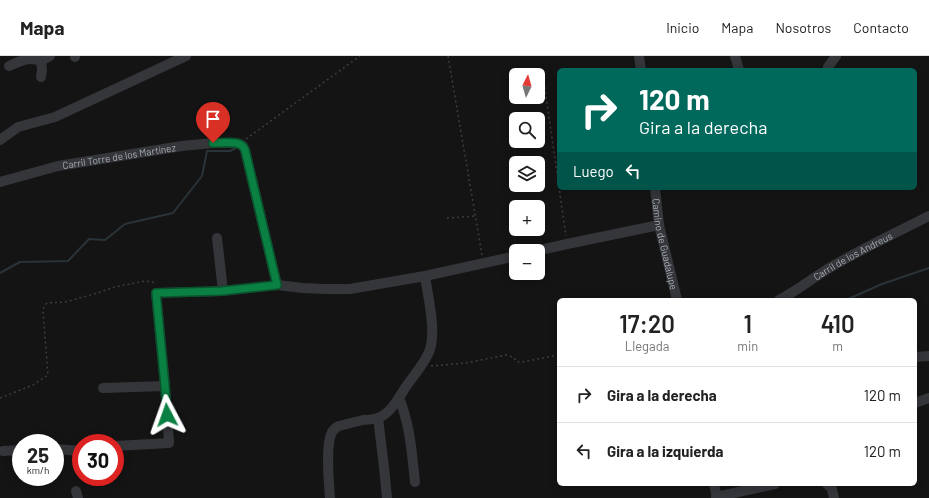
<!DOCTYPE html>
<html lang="es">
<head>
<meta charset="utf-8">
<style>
	body { margin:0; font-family:Barlow,sans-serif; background:#f6f6f6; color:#222; height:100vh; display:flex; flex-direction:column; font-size:15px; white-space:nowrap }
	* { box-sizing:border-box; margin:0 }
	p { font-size:13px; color:#767676 }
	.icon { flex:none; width:22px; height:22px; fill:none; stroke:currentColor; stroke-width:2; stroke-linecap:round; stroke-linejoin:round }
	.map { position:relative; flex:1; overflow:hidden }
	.details { position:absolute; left:557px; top:242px; width:360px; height:188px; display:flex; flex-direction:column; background:#fff; border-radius:6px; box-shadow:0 2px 10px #0003 }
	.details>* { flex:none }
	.hud { position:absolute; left:557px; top:12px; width:360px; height:122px; border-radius:6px; box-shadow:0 2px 10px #0003; background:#00695c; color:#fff; overflow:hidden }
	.needle { width:26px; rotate:5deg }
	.controls { position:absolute; left:509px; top:12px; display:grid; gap:8px }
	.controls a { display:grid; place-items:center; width:36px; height:36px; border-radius:6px; background:#fff; box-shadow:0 2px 10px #0003; font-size:20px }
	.speed { position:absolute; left:12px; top:378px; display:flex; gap:8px; font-size:20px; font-weight:700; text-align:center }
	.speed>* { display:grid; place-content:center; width:52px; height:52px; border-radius:50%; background:#fff; box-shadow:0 2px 10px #0003; line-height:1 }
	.speed small { font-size:10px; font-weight:400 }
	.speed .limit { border:6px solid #d22; background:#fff; color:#111 }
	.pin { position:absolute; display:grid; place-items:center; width:34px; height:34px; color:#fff; margin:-41px -17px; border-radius:50% 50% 50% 0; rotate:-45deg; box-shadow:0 0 4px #0007 }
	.pin .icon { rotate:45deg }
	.me { position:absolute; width:44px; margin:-22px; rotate:356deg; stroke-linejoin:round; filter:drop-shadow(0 0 3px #0008) }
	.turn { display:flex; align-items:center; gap:14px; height:84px; padding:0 16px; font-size:18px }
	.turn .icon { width:52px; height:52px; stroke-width:2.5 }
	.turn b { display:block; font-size:28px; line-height:34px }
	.then { display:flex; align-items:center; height:38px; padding:0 16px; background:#0003; gap:8px; font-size:15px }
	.eta { display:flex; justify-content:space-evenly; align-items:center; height:68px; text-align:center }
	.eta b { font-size:24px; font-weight:600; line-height:28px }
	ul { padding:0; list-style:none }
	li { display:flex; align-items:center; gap:12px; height:56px; padding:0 16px; border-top:1px solid #e0e0e0 }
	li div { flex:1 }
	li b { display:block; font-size:15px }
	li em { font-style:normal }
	header { display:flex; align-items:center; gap:24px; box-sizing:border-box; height:56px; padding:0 20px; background:#fff; border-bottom:1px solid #e0e0e0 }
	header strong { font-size:19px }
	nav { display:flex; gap:22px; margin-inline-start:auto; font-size:14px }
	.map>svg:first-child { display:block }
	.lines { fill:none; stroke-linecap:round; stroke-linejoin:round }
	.stream { stroke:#2a3338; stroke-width:2 }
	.path { stroke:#3b3d41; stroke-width:1.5; stroke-dasharray:2 3; stroke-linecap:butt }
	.minor { stroke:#35363a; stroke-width:10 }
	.route-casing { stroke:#07532c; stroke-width:10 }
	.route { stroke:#0b8043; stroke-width:7 }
	.labels { text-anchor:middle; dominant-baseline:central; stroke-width:4; stroke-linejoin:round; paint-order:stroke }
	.street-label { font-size:10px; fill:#a6abb5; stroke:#0f0f10 }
</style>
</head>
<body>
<header>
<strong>Mapa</strong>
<nav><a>Inicio</a><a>Mapa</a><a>Nosotros</a><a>Contacto</a></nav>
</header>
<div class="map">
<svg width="929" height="442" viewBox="0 0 929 442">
	<rect width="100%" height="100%" fill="#141415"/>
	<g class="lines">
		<path class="stream" d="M0 217 20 206 68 205 89 183 105 184 125 168 173 157 202 120 207 95H230L236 92
			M846 244 882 228 929 212"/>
		<path class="path" d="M448 0 482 199
			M538 18 544 26 566 180
			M246 83 360 0
			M447 162 475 160
			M431 310 466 307 506 299 513 301 517 306H522L559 299
			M0 342 33 329 48 319 43 255 44 250 47 247 65 246 94 238 115 231 145 225 153 226 156 228"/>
		<g class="minor">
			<path d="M75 0V1"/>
			<path d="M639 0 641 14"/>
			<path d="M735 0 739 14"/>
			<path d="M9 10C20 5 29 0 41 5L50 0"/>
			<path d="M828 11 836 0"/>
			<path d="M41 21 42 14 41 5"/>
			<path d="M0 84 18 71 55 61 186 0"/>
			<path id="s1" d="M0 126 58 110 182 90 213 87H234L240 88 243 90 245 94 277 229"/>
			<path id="s2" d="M655 132 659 169 677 244"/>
			<path d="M217 182 223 235"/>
			<path d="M536 195 567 188 659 169"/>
			<path id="s3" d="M779 244C795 236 810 224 826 214 859 194 894 178 929 160"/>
			<path d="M915 301 929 300"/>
			<path d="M103 332 165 330"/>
			<path d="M399 342C410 368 412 398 415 426"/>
			<path d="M915 347 929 342"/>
			<path d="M378 362 384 411 387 442"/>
			<path d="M115 390 169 387 165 330 156 237 223 235 277 229 303 232 325 233H350L425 220 516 200"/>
			<path d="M55 393 81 395"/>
			<path d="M3 395 21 394"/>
			<path d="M714 428 717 442"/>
			<path d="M827 428 832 433 834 442"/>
			<path d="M76 435 78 442"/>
			<path d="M716 441 775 428"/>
			<path d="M330 442C329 426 325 389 332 376 334 373 336 371 339 370 347 368 355 366 363 364 368 364 374 363 378 362 390 358 399 342 405 332 413 320 423 310 429 296 437 277 428 241 425 220"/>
		</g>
	</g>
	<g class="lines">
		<defs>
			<path id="route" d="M167 359 165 330 156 237 222 235 277 229 245 94C244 92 243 90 241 89 236 85 220 87 213 87"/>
		</defs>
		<use href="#route" class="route-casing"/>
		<use href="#route" class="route"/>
	</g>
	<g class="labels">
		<g class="street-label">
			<text stroke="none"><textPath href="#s1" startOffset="122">Carril Torre de los Martínez</textPath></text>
			<text stroke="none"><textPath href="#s2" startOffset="57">Camino de Guadalupe</textPath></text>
			<text stroke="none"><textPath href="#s3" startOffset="86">Carril de los Andreus</textPath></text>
		</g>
	</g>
</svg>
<div class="controls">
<a><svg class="needle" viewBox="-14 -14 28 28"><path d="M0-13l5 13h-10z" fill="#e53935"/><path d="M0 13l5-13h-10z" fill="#767676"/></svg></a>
<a><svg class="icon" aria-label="search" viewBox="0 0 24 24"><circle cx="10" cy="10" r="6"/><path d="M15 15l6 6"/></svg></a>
<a><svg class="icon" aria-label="layers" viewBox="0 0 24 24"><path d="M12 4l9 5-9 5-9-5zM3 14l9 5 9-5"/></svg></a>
<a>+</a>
<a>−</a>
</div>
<div class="speed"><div>25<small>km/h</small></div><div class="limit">30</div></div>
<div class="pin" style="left:213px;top:87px;background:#d93025"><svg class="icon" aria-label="arrive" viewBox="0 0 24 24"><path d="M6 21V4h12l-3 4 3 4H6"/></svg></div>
<svg class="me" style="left:167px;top:359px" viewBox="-20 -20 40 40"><path d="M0-17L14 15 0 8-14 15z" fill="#0b8043" stroke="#fff" stroke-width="4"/></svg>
<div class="hud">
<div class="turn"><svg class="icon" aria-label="right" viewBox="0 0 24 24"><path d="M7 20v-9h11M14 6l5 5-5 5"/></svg><div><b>120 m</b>Gira a la derecha</div></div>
<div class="then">Luego<svg class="icon" aria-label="left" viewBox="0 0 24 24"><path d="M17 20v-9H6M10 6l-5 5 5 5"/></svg></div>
</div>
<section class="details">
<div class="eta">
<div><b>17:20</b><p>Llegada</p></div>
<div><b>1</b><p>min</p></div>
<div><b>410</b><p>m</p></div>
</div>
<ul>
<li><svg class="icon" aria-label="right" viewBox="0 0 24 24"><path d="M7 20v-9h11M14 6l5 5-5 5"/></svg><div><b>Gira a la derecha</b></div><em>120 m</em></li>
<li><svg class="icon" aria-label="left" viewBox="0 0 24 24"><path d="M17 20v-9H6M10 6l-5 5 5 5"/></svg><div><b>Gira a la izquierda</b></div><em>120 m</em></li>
</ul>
</section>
</div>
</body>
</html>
